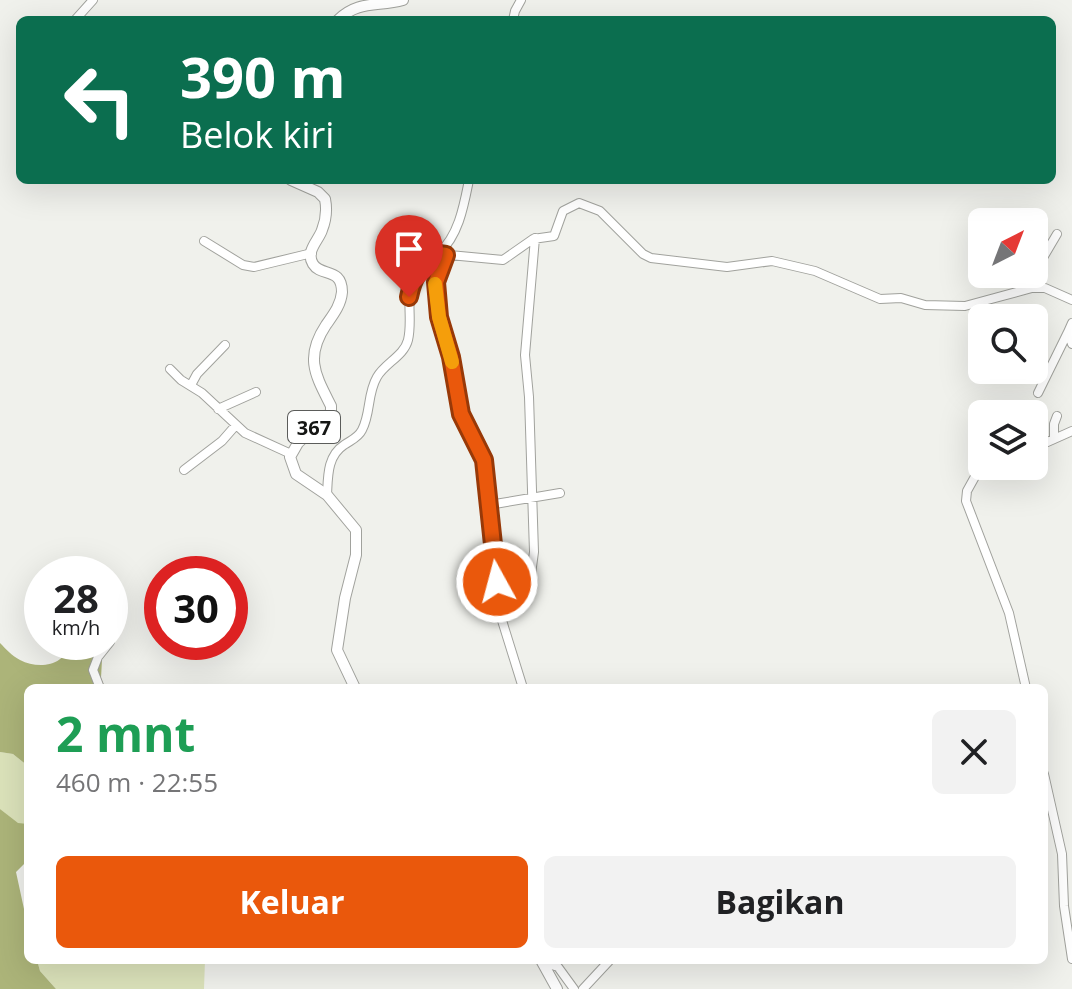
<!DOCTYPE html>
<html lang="id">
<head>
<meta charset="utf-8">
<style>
	body { margin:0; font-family:"Open Sans",sans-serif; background:#f2f2f2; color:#202124; height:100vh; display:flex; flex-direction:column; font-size:30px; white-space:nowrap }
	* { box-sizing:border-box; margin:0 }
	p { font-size:26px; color:#757577 }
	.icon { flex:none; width:44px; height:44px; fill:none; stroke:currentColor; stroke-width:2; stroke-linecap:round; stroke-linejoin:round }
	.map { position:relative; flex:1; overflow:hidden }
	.panel { position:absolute; left:24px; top:684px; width:1024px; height:280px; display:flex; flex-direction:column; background:#fff; border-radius:12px; box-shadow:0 8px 32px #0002 }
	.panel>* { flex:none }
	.guide { position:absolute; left:16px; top:16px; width:1040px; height:168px; border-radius:12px; box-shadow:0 8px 32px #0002; background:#0b6e4f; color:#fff; overflow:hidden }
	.needle { width:52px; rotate:42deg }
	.tools { position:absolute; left:968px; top:208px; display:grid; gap:16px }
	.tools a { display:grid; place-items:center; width:80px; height:80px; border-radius:12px; background:#fff; box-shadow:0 8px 32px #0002; font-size:40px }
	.speed { position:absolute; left:24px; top:556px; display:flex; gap:16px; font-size:40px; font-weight:700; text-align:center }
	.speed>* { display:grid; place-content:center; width:104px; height:104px; border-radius:50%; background:#fff; box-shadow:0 8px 32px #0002; line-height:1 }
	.speed small { font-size:20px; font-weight:400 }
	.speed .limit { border:12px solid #d22; background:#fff; color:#111 }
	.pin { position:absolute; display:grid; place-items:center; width:68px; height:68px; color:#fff; margin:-82px -34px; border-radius:50% 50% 50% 0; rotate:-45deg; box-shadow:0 0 8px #0007 }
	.pin .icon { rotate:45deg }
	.me { position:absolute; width:88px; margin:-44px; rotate:353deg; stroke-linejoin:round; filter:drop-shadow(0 0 6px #0008) }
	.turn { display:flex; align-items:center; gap:28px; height:168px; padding:0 32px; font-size:36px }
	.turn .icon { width:104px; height:104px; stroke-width:2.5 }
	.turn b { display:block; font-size:56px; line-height:68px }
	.round { display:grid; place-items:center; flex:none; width:84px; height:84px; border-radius:12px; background:#f2f2f2 }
	.head { display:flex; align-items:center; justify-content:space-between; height:136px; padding:0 32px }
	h1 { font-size:48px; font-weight:700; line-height:60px; color:#1e9e55 }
	.action { display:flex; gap:16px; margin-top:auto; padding:16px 32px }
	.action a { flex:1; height:92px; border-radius:12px; background:#ea580c; color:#fff; font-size:32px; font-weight:700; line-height:92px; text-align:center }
	.action a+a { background:#f2f2f2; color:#202124 }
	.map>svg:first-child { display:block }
	.green { fill:#dbe2ba }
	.forest { fill:#acb479 }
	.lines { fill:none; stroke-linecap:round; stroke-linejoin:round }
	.minor-casing { stroke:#a1a29d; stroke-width:10 }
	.major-casing { stroke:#a1a29d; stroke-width:12 }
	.minor { stroke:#fff; stroke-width:8 }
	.major { stroke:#fff; stroke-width:10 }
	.route-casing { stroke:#983908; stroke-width:20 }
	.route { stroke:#ea580c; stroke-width:14 }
	.slow { stroke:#f59e0b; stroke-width:14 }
	.labels { text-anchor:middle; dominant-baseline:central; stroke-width:6; stroke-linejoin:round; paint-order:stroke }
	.shield { fill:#fff; stroke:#5b5c5a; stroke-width:2 }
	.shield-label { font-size:20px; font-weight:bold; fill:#151614 }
</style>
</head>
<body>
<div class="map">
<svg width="1072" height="989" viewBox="0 0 1072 989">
	<rect width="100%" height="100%" fill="#f0f1ec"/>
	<path class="green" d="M0 752 13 754 28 766V824H18L0 809Z
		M37 960H205L204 989H56L40 971Z"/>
	<path class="forest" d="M70 642H103L101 678 105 688H28V766L13 754 0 752V643C6 649 12 656 20 660 39 670 66 666 70 642Z
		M0 809 18 823 28 824V860L16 872 24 909 28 914V960H37L40 971 56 989H0Z"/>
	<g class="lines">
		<defs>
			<path id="minor" d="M75 20 93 0
				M513 20 515 11 521 0
				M204 241 243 265 254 267 312 253
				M439 254 503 260 533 239 554 236 563 211 579 203 600 211 643 254 651 258 727 267 772 261 815 271 880 299 901 298 925 305 965 306 1032 288H1045L1072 300
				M446 255 436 282 439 317 451 357 461 414 484 460 500 614 523 688
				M1034 273 1057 234
				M1072 323 1068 332 1072 344
				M170 369 181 380 202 393 245 433 291 454
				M191 385 197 374 225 345
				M1038 393 1068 332
				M218 409 256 392
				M1054 439V424L1057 416
				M1034 448 1072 431
				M982 464 967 491 966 501 1009 613 1026 688
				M184 470 222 441 236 425
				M327 495C328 477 327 456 344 445 351 440 358 438 362 430 371 413 367 394 377 377 385 363 404 356 408 340 413 319 405 299 414 279 420 266 430 262 439 253 459 235 464 205 469 180
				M489 505 560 493
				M497 582 513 584 526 581 531 574 534 552 529 397 525 355 535 238
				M100 688 93 670 98 657 110 642
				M1044 774 1062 854 1064 906 1072 959
				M542 962 558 967 574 989
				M583 989 610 960"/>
			<path id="major" d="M338 20C358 0 378 7 403 0
				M291 180 318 192 325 199C327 209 326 220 322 230 319 240 305 251 313 264 321 277 342 267 342 292 341 305 333 315 326 325 304 358 316 376 331 406V412L298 443 290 457 296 474 327 495 356 530V555L345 598 337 650 355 688
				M541 960 557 989"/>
		</defs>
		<use href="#minor" class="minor-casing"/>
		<use href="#major" class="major-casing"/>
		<use href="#minor" class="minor"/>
		<use href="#major" class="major"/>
	</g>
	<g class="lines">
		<defs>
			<path id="route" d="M409 297C413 276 421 265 439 254L446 255 436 282 439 317 451 357 461 414 484 460 497 582"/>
		</defs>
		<use href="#route" class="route-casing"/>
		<use href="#route" class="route"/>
		<path class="slow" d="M435 284 439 317 452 362"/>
	</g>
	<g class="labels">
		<rect class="shield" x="288" y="411" width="52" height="32" rx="6"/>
		<g class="shield-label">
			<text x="314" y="427">367</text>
		</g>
	</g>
</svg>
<div class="tools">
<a><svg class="needle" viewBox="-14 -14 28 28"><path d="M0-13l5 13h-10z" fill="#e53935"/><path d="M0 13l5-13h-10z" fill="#757577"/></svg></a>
<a><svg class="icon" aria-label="search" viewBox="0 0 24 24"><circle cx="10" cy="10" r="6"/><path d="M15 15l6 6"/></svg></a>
<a><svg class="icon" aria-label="layers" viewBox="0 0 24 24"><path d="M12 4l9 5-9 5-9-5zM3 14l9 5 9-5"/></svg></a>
</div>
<div class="speed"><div>28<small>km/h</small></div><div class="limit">30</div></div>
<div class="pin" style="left:409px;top:297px;background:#d93025"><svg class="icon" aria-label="arrive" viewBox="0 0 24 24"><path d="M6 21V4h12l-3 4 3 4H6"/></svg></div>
<svg class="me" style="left:497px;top:582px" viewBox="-20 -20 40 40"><circle r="17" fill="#ea580c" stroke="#fff" stroke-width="3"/><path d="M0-11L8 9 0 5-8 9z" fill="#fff"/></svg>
<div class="guide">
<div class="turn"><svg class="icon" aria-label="left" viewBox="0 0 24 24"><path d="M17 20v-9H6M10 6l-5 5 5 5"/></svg><div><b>390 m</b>Belok kiri</div></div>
</div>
<section class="panel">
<div class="head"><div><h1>2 mnt</h1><p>460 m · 22:55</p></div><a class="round"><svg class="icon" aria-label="close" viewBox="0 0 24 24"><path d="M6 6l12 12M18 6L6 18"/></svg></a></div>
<div class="action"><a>Keluar</a><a>Bagikan</a></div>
</section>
</div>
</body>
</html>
